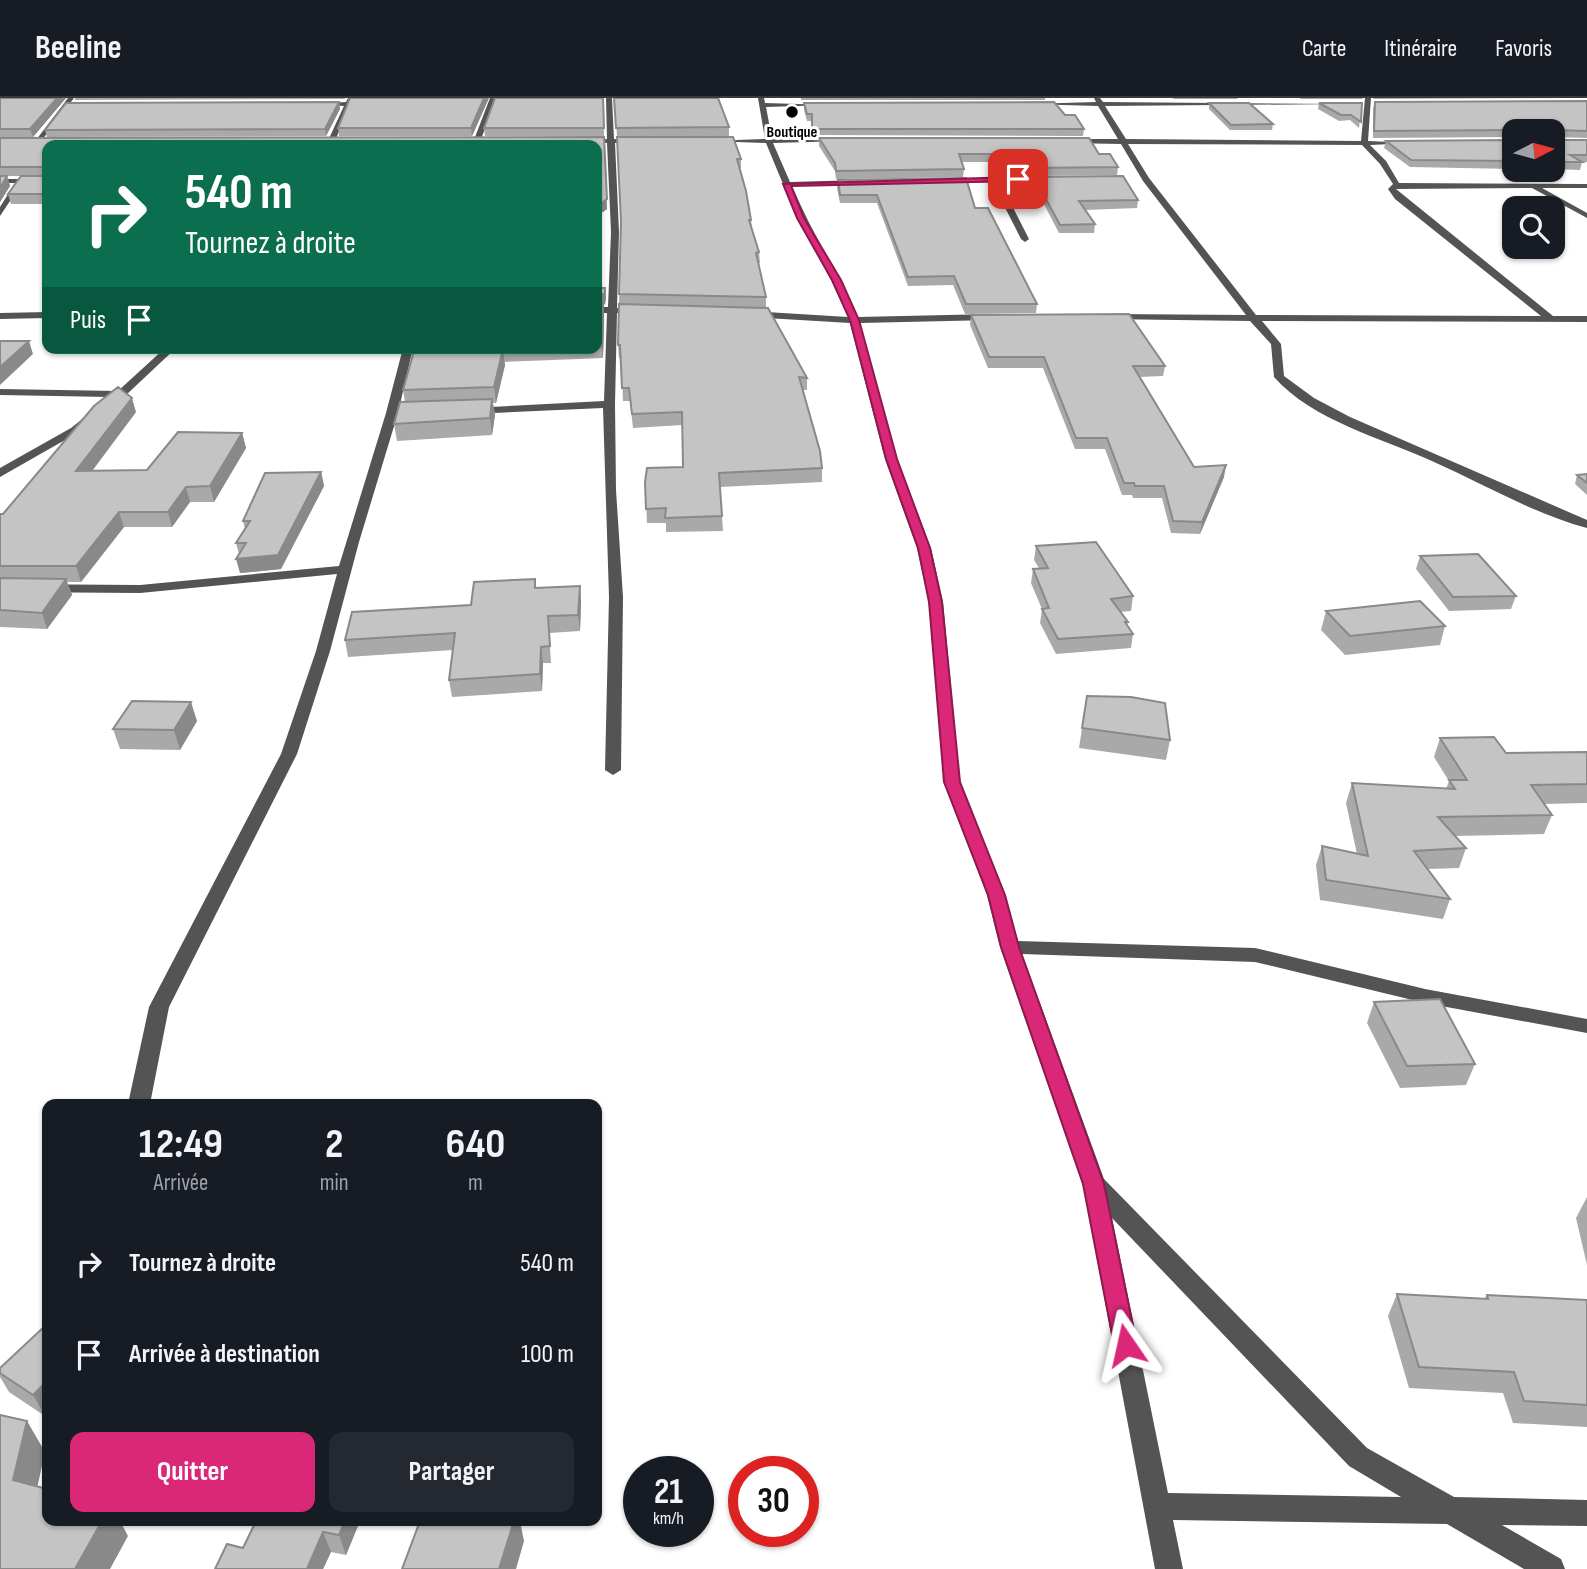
<!DOCTYPE html>
<html lang="fr">
<head>
<meta charset="utf-8">
<style>
	body { margin:0; font-family:"Sofia Sans Condensed",sans-serif; background:#242831; color:#f1f3f6; height:100vh; display:flex; flex-direction:column; font-size:26px; white-space:nowrap }
	* { box-sizing:border-box; margin:0 }
	p { font-size:23px; color:#9ea1a6 }
	.icon { flex:none; width:38px; height:38px; fill:none; stroke:currentColor; stroke-width:2; stroke-linecap:round; stroke-linejoin:round }
	.map { position:relative; flex:1; overflow:hidden }
	.sheet { position:absolute; left:42px; top:1001px; width:560px; height:427px; display:flex; flex-direction:column; background:#171b24; border-radius:14px; box-shadow:0 2px 5px #0004 }
	.sheet>* { flex:none }
	.guide { position:absolute; left:42px; top:42px; width:560px; height:214px; border-radius:14px; box-shadow:0 2px 5px #0004; background:#0b6e4f; color:#fff; overflow:hidden }
	.needle { width:46px; rotate:84deg }
	.controls { position:absolute; left:1502px; top:21px; display:grid; gap:14px }
	.controls a { display:grid; place-items:center; width:63px; height:63px; border-radius:14px; background:#171b24; box-shadow:0 2px 5px #0004; font-size:35px }
	.speed { position:absolute; left:623px; top:1358px; display:flex; gap:14px; font-size:35px; font-weight:700; text-align:center }
	.speed>* { display:grid; place-content:center; width:91px; height:91px; border-radius:50%; background:#171b24; box-shadow:0 2px 5px #0004; line-height:1 }
	.speed small { font-size:18px; font-weight:400 }
	.speed .limit { border:10px solid #d22; background:#fff; color:#111 }
	.pin { position:absolute; display:grid; place-items:center; width:60px; height:60px; color:#fff; margin:-30px; border-radius:14px; box-shadow:0 4px 10px #0006 }
	.me { position:absolute; width:77px; margin:-38px; rotate:349deg; stroke-linejoin:round; filter:drop-shadow(0 0 5px #0008) }
	.turn { display:flex; align-items:center; gap:24px; height:147px; padding:0 28px; font-size:32px }
	.turn .icon { width:91px; height:91px; stroke-width:2.5 }
	.turn b { display:block; font-size:49px; line-height:60px }
	.then { display:flex; align-items:center; height:66px; padding:0 28px; background:#0003; gap:14px; font-size:26px }
	.eta { display:flex; justify-content:space-evenly; align-items:center; height:119px; text-align:center }
	.eta b { font-size:42px; font-weight:700; line-height:49px }
	.action { display:flex; gap:14px; margin-top:auto; padding:14px 28px }
	.action a { flex:1; height:80px; border-radius:14px; background:#db2777; color:#fff; font-size:28px; font-weight:700; line-height:80px; text-align:center }
	.action a+a { background:#242831; color:#f1f3f6 }
	ul { padding:0; list-style:none }
	li { display:flex; align-items:center; gap:21px; height:91px; padding:0 28px }
	li div { flex:1 }
	li b { display:block; font-size:26px }
	li em { font-style:normal }
	header { display:flex; align-items:center; gap:42px; box-sizing:border-box; height:98px; padding:0 35px; background:#171b24; border-bottom:2px solid #363941 }
	header strong { font-size:33px }
	nav { display:flex; gap:38px; margin-inline-start:auto; font-size:24px }
	.map>svg:first-child { display:block }
	.lines { fill:none; stroke-linecap:round; stroke-linejoin:round }
	.minor { fill:#545454; fill-rule:evenodd }
	.wall { fill:#a9a9a9 }
	.shaded-wall { fill:#898989 }
	.building { fill:#c4c4c4; stroke:#898989; stroke-width:2 }
	.route { fill:#db2777; stroke:#8e194d; stroke-width:2 }
	.poi-dot { fill:#000; stroke:#fff; stroke-width:2.5 }
	.labels { text-anchor:middle; dominant-baseline:central; stroke-width:6; stroke-linejoin:round; paint-order:stroke }
	.far-poi-label { font-size:16px; font-weight:bold; fill:#000; stroke:#fff }
</style>
</head>
<body>
<header>
<strong>Beeline</strong>
<nav><a>Carte</a><a>Itinéraire</a><a>Favoris</a></nav>
</header>
<div class="map">
<svg width="1587" height="1471" viewBox="0 0 1587 1471">
	<rect width="100%" height="100%" fill="#fff"/>
	<g class="lines">
		<path class="minor" d="M68 0H74L39 46H33Z
			M348 0H354L333 47H326L344 8 313 6 346 4Z
			M490 0H496L479 47H472Z
			M606 0H612L614 41 643 43 615 45 619 134 617 210H642L647 213 642 216 617 215 615 306 616 392 623 499 621 672 613 677 605 672 609 499 603 310 471 316 465 313 471 310 604 303 607 215H597V209H608L611 134 607 45 576 43 607 41Z
			M758 0H764L765 5 831 7 766 9 772 41 846 43 773 45 790 84 860 82 864 84 860 86 792 88C811 133 837 174 858 219L992 216 997 219 992 222 860 225 897 361 931 450 943 504 960 684 1005 797 1018 843 1255 850 1425 891 1587 921V935L1425 905 1255 864 1022 856 1104 1081 1367 1350 1454 1399 1587 1402V1428L1502 1427 1561 1461 1565 1471H1524L1447 1426 1173 1422 1183 1471H1155L1083 1086 1000 849 987 797 944 684 929 504 917 450 885 361 850 225 751 219 746 216 751 213 848 219 831 182 797 120 766 45 709 43 765 41ZM1112 1120 1349 1368 1401 1399 1168 1395Z
			M1094 0H1100L1103 4 1345 6 1105 8 1126 41 1361 43 1365 0H1371L1368 43 1413 45 1370 47 1386 63 1399 85 1587 86V90H1542L1587 115V120L1532 90 1396 91 1553 218H1587V224L1262 223 1281 246 1284 278 1314 300 1350 319 1587 422V430C1534 416 1484 386 1434 364 1382 340 1313 323 1274 279L1271 246 1250 223 1105 221 1103 219 1108 216 1246 217 1143 83 1121 46 1067 45 1070 41H1118L1098 8 1028 6 1096 4ZM1128 46 1362 47 1380 66 1393 86 1388 91 1395 101 1541 218 1256 217 1149 80Z
			M1056 79 1059 83 1000 84 1029 141 1025 144 1021 141 992 84 944 85 940 83 944 81Z
			M0 81H47V85H22L0 118V109L15 85H0Z
			M47 214V220L0 221V215Z
			M165 250H176L125 298 79 334 0 379V370L71 330 110 299 0 297V291L118 293Z
			M403 250H413L398 315 359 444 330 553 297 656 169 909 150 1006H128L149 909 281 656 316 553 337 476 140 495 0 494V486L140 487 339 468 386 315Z"/>
	</g>
	<path class="wall" d="M0 0H66L33 39H0Z
		M75 0H346L344 1 75 2Z
		M350 0H489L472 38H339L338 30Z
		M495 0H604V38H485L484 30Z
		M614 0 729 29V38H617Z
		M801 0H1045V2H801Z
		M1172 0H1238L1237 1H1174Z
		M1299 0H1363L1362 1H1301Z
		M1373 0H1587L1374 1Z
		M1587 3V40L1552 39V33H1514V39L1373 40V11L1375 4Z
		M339 4 340 11 326 38 47 39 45 32Z
		M804 5 1065 17 1084 31 1083 38 812 37V23H807L804 12Z
		M1209 5 1273 26 1272 32H1230L1209 11Z
		M1319 5H1362L1359 30 1350 22 1339 23 1318 11Z
		M604 39 607 111 597 118V47H47V106H11L8 96 21 78H7L10 88 0 104V40Z
		M617 39 741 61V70H739L751 122 752 130 759 154 760 165H758L766 199V210L807 280V292H803L822 370V384L720 389 723 433 666 434V425H647L645 384 683 369 682 327 633 330 630 303H623L621 260H619L618 247 621 124Z
		M819 40 1099 56 1118 69 1117 77 1029 78 1021 64H962L964 71 963 79 836 81 835 73 819 48Z
		M1552 40 1554 42H1587V64H1582L1580 72 1552 71Z
		M1514 42V71L1410 69 1384 50 1386 43Z
		M1034 79 1138 102 1137 110 1085 112 1095 126 1094 135H1059L1034 87Z
		M838 82 975 110 1037 206 1036 215 965 216 953 187 908 188 877 105H840L837 90Z
		M597 190H605L606 200 605 206 603 207 604 218 603 260 504 264 505 267 496 305H493L495 317 492 337 397 343 394 326 405 304 403 292 495 252V250H597Z
		M971 217 1165 268 1163 278 1139 279 1194 369 1224 379 1200 436 1171 435 1162 400H1133L1132 397H1122L1105 351H1075L1043 270H988L970 227Z
		M301 250H361L360 254H302Z
		M136 314 92 372H147L242 335 246 350 214 404H190L172 429H124L81 484H67L72 497 47 531 0 529V416H3Z
		M321 374 324 388 281 471 240 475 239 456 236 445 245 431 243 423Z
		M1587 376V397L1575 386 1577 377Z
		M1036 448 1133 498 1131 513 1120 514 1128 524 1127 527 1133 536 1131 550 1056 556 1040 525 1042 511 1031 485 1033 471 1039 470 1034 462Z
		M1420 458 1516 498 1511 511 1449 513 1416 471Z
		M580 488 581 504 580 533 549 535 551 565H543L542 593 452 599 449 582 453 552 348 559 345 542 471 507 536 490Z
		M1326 513 1445 528 1440 547 1345 557 1321 532Z
		M1087 598 1170 642 1166 662 1079 650Z
		M197 623 180 652 120 651 113 631Z
		M1440 640 1506 655 1587 654V705L1544 706 1552 717 1544 736 1455 738 1466 750 1459 770 1428 771 1450 801 1443 821 1320 802 1316 767 1322 748 1357 756 1346 705 1352 685 1446 691 1449 683 1434 659Z
		M1374 904 1475 966 1466 987 1400 990 1367 925Z
		M1587 1099V1167L1576 1120Z
		M1397 1196 1484 1201 1487 1197 1587 1202V1329L1513 1325 1503 1295 1409 1290 1388 1218Z
		M47 1226 45 1318 9 1294 0 1279V1270Z
		M256 1423H360L346 1457 331 1454 323 1471H215L243 1450Z"/>
	<path class="shaded-wall" d="M57 0H66L33 39 30 31Z
		M484 0H489L472 38 471 30Z
		M339 4 340 11 326 38 325 31Z
		M604 48 607 111 597 118V108Z
		M7 78 10 88 0 104V90Z
		M605 190 606 200 605 206 603 207 604 218 603 260 597 208V197Z
		M29 243 33 256 0 287V269Z
		M503 251 505 267 496 305 494 289Z
		M132 300 136 314 81 388 76 373Z
		M492 301 495 317 492 337 490 320Z
		M242 335 246 350 214 404 210 388Z
		M1226 367 1224 379 1200 436 1202 424Z
		M321 374 324 388 281 471 240 475 236 461Z
		M186 389 190 404 172 429 168 414Z
		M119 414 124 429 81 484 76 468Z
		M66 481 72 497 47 531 42 515Z
		M580 488 581 504 580 533 578 517Z
		M541 549 543 565 542 593 540 576Z
		M191 604 197 623 180 652 174 632Z
		M47 1283V1316L45 1318 33 1297Z
		M27 1323 45 1354 32 1413 13 1382Z
		M102 1423H120L128 1438 110 1471H75Z
		M345 1423H360L346 1457 339 1437Z
		M514 1423H520L524 1443 516 1471H499Z
		M323 1434 331 1454 323 1471H307Z"/>
	<path class="building" d="M0 0H57L30 31H0Z
		M350 0H484L471 30H338Z
		M495 0H603L604 30H484Z
		M614 0H718L729 29 616 30Z
		M1587 3V33L1554 32 1552 37V33L1516 32 1374 33 1375 4Z
		M339 4 325 31 45 32 66 5Z
		M1054 4 1065 17H1075L1084 31H812V16H807L804 5Z
		M1209 5H1249L1273 26 1231 27Z
		M1319 5H1362L1361 24 1351 17H1341Z
		M604 39 607 101 597 108V47H47V96H8L21 78H44L47 72 44 69H0V40Z
		M617 39H733L741 61H737L746 93 751 122H749L759 154 756 155 766 199 619 196 621 124Z
		M819 40H1089L1099 56H1110L1118 69 1030 70 1022 56H959L964 71 836 73 835 65Z
		M1552 40 1554 42H1587V57H1570L1582 64H1552Z
		M1514 42V63L1411 62 1386 43Z
		M0 78H7L0 90Z
		M1123 78 1138 102 1079 103 1095 126 1060 127 1034 79Z
		M966 80 975 110H988L1037 206H966L954 178 908 179 877 97H840L838 82Z
		M597 190H605V196L597 197Z
		M597 206 603 207 602 249H597Z
		M619 206 768 210 807 280 799 279 820 353 822 370 719 375 722 418 665 420 666 410 646 411 645 384 647 370 683 369 682 314 632 316 629 290H622L620 247H618Z
		M1129 216 1165 268H1133L1194 369 1226 367 1202 424 1173 423 1164 388H1135L1134 385H1124L1107 340H1076L1044 259H989L971 217Z
		M0 243H29L0 269Z
		M495 250H559L503 252H495Z
		M503 251 494 289 403 292 414 253Z
		M118 289 132 300 76 373 147 372 178 334 242 335 210 388 186 389 168 414H119L76 468H0V416H3L94 308Z
		M492 301 490 320 394 326 400 304Z
		M321 374 278 457 236 461 246 445H236L250 423H243L265 375Z
		M1587 376V385L1577 377Z
		M1096 444 1133 498 1111 501 1128 524H1125L1133 536 1058 541 1042 511 1049 510 1033 471 1048 470 1036 448Z
		M1478 456 1516 498 1453 499 1420 458Z
		M0 480 66 481 42 515 0 512Z
		M535 481V490L580 488 578 517 548 518 550 548 541 549 540 576 449 582 455 535 345 542 352 514 471 507 474 484Z
		M1420 503 1445 528 1350 538 1326 513Z
		M1087 598 1131 599 1165 605 1170 642 1082 630Z
		M132 603 191 604 174 632 113 631Z
		M1494 639 1506 655 1587 654V686L1531 687 1552 717 1438 719 1466 750 1414 753 1450 801 1326 782 1322 748 1368 758 1352 685 1455 691 1449 682H1467L1440 640Z
		M1440 901 1475 966 1407 968 1374 904Z
		M1397 1196 1488 1201 1487 1197 1587 1202V1307L1524 1303 1514 1274 1419 1269Z
		M47 1226V1283L33 1297 0 1275V1270Z
		M0 1317 27 1323 13 1382 47 1391V1423H102L75 1471H0Z
		M256 1423H345L339 1437 323 1434 307 1471H215L227 1446 243 1450Z
		M420 1423H514L499 1471H402Z"/>
	<path class="route" d="M1018 79 1021 83 791 88 804 120 841 182 859 222 897 361 930 450 942 504 960 684 1005 797 1019 849 1104 1086 1137 1247 1134 1254 1126 1257 1118 1254 1114 1247 1083 1086 1001 849 988 797 944 684 929 504 918 450 886 361 850 222 832 182 797 120 783 86Z"/>
	<circle class="poi-dot" cx="792" cy="14" r="7"/>
	<g class="labels">
		<g class="far-poi-label">
			<text x="792" y="34">Boutique</text>
		</g>
	</g>
</svg>
<div class="controls">
<a><svg class="needle" viewBox="-14 -14 28 28"><path d="M0-13l5 13h-10z" fill="#e53935"/><path d="M0 13l5-13h-10z" fill="#9ea1a6"/></svg></a>
<a><svg class="icon" aria-label="search" viewBox="0 0 24 24"><circle cx="10" cy="10" r="6"/><path d="M15 15l6 6"/></svg></a>
</div>
<div class="speed"><div>21<small>km/h</small></div><div class="limit">30</div></div>
<div class="pin" style="left:1018px;top:81px;background:#d93025"><svg class="icon" aria-label="arrive" viewBox="0 0 24 24"><path d="M6 21V4h12l-3 4 3 4H6"/></svg></div>
<svg class="me" style="left:1126px;top:1247px" viewBox="-20 -20 40 40"><path d="M0-17L14 15 0 8-14 15z" fill="#db2777" stroke="#fff" stroke-width="4"/></svg>
<div class="guide">
<div class="turn"><svg class="icon" aria-label="right" viewBox="0 0 24 24"><path d="M7 20v-9h11M14 6l5 5-5 5"/></svg><div><b>540 m</b>Tournez à droite</div></div>
<div class="then">Puis<svg class="icon" aria-label="arrive" viewBox="0 0 24 24"><path d="M6 21V4h12l-3 4 3 4H6"/></svg></div>
</div>
<section class="sheet">
<div class="eta">
<div><b>12:49</b><p>Arrivée</p></div>
<div><b>2</b><p>min</p></div>
<div><b>640</b><p>m</p></div>
</div>
<ul>
<li><svg class="icon" aria-label="right" viewBox="0 0 24 24"><path d="M7 20v-9h11M14 6l5 5-5 5"/></svg><div><b>Tournez à droite</b></div><em>540 m</em></li>
<li><svg class="icon" aria-label="arrive" viewBox="0 0 24 24"><path d="M6 21V4h12l-3 4 3 4H6"/></svg><div><b>Arrivée à destination</b></div><em>100 m</em></li>
</ul>
<div class="action"><a>Quitter</a><a>Partager</a></div>
</section>
</div>
</body>
</html>
